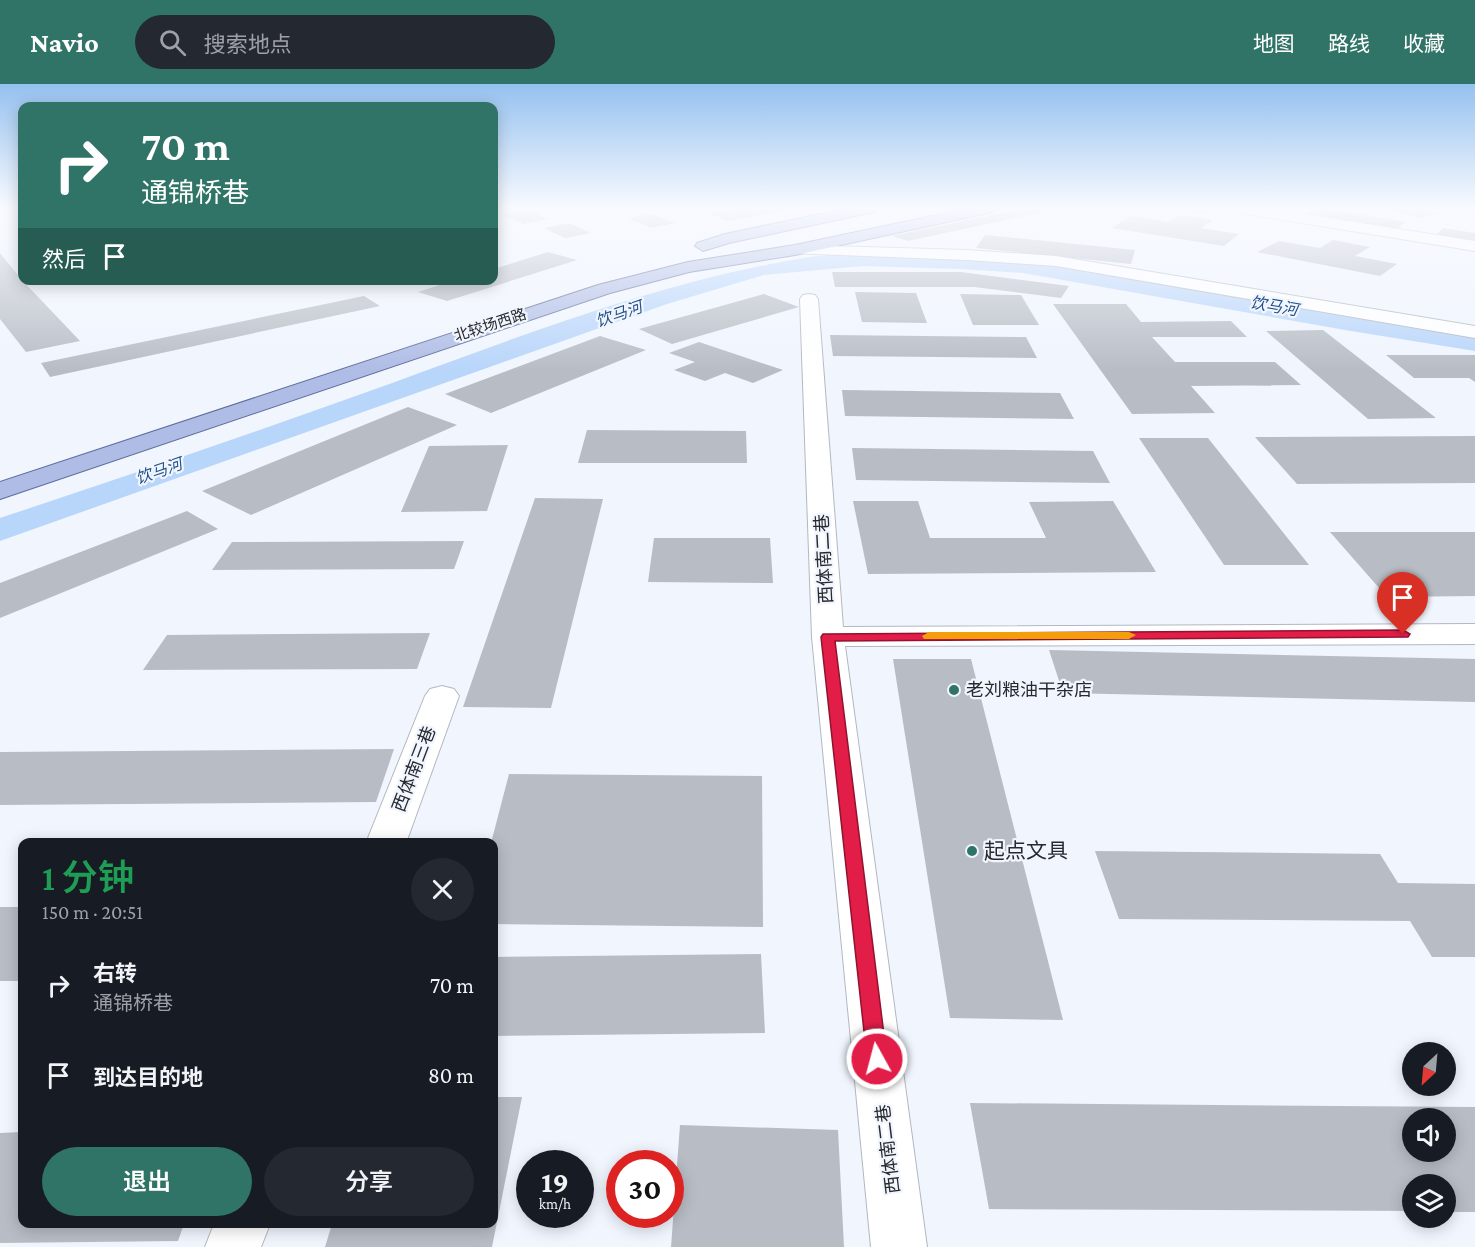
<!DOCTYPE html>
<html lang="zh">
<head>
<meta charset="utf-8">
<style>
	body { margin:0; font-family:"Crimson Pro","Noto Sans SC",serif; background:#242831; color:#f1f3f6; height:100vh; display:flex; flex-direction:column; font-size:22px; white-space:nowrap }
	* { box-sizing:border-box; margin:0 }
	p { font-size:20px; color:#9ea1a6 }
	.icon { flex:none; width:33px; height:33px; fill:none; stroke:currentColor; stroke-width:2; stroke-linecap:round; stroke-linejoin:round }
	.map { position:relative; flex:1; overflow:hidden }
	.drawer { position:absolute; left:18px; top:754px; width:480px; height:390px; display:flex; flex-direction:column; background:#171b24; border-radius:12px; box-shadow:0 3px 15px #0003 }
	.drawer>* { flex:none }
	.banner { position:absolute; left:18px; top:18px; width:480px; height:183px; border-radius:12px; box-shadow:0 3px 15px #0003; background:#307467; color:#fff; overflow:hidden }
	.needle { width:39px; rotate:206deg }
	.fabs { position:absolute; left:1402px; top:958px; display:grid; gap:12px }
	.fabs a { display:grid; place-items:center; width:54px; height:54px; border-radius:50%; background:#171b24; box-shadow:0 3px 15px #0003; font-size:30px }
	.speed { position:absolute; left:516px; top:1066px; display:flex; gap:12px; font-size:30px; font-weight:700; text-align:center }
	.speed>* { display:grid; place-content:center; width:78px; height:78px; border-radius:50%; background:#171b24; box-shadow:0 3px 15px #0003; line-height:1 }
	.speed small { font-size:15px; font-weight:400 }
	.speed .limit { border:9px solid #d22; background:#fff; color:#111 }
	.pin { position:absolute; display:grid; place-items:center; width:51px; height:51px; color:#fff; margin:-62px -26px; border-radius:50% 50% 50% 0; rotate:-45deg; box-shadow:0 0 6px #0007 }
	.pin .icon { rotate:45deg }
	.me { position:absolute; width:66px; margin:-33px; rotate:353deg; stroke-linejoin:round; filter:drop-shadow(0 0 4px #0008) }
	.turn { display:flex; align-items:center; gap:21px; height:126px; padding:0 24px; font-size:27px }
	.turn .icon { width:78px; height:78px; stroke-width:2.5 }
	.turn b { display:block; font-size:42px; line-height:51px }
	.then { display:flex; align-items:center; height:57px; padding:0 24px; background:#0003; gap:12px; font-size:22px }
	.round { display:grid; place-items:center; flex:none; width:63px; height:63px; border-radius:32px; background:#242831 }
	.summary { display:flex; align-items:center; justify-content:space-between; height:102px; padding:0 24px }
	h1 { font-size:36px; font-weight:600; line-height:45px; color:#1e9e55 }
	.action { display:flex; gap:12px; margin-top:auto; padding:12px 24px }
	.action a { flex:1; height:69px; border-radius:36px; background:#307467; color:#fff; font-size:24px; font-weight:600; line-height:69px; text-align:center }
	.action a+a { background:#242831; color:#f1f3f6 }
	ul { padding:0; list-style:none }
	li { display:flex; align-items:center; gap:18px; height:90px; padding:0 24px }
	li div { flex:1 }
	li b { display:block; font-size:22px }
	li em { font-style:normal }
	header { display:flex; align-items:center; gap:36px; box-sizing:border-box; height:84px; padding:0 30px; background:#307467; color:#fff }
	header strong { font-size:28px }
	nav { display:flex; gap:33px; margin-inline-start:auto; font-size:21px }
	.search { width:420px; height:54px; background:#242831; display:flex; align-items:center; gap:15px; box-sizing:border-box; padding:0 21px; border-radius:33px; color:#9ea1a6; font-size:22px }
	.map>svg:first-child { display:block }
	.water { fill:#b8d5fa }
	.building { fill:#b8bdc5; fill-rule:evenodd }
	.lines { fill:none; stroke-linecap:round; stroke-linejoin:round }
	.minor-casing { stroke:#b3b8c0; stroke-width:2 }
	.primary-casing { stroke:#5d6c99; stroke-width:2 }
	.minor { fill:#fff; fill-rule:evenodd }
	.primary { fill:#afbce5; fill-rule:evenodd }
	.route { fill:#e11d48; stroke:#92132f; stroke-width:1.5 }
	.slow { fill:#f59e0b }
	.poi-dot { fill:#307467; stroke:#f0f5fe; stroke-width:2 }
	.labels { text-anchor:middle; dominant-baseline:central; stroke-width:4.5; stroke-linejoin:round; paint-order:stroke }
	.far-street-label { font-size:15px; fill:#28292d; stroke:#f0f5fe }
	.far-water-label { font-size:16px; font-style:italic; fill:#235189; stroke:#f0f5fe }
	.street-label { font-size:18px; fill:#28292d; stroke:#f0f5fe }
	.poi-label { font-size:18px; fill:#28292d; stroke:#f0f5fe; text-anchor:start }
	.near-poi-label { font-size:21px; fill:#28292d; stroke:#f0f5fe; text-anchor:start }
</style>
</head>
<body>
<header>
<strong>Navio</strong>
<div class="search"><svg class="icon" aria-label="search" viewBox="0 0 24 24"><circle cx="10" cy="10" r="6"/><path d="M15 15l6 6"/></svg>搜索地点</div>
<nav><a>地图</a><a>路线</a><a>收藏</a></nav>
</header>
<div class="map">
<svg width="1475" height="1163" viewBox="0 0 1475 1163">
	<rect width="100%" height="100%" fill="#f0f5fe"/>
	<path class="water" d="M887 170 1064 180 1475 251V267L1351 247 1023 189 961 185 862 182 764 191 667 220 0 457V434C118 395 236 355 353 313 501 260 647 200 803 174 830 169 860 171 887 170Z"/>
	<path class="building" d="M735 124H790V126L728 137 708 129Z
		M1024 124 1056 125 908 157 892 152Z
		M1174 124H1192L1213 128 1204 130Z
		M1314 124H1320L1405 138 1396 146 1304 131Z
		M1380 124H1417L1438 129 1420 134Z
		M528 126 548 135 523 140 503 130Z
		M652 130 675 139 651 144 628 134Z
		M1181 131 1213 136 1201 144 1239 150 1224 162 1112 144 1131 132 1168 138Z
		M569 139 591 149 565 154 544 144Z
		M1443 144 1475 149V160L1434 153Z
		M985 151 1135 166 1131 180 976 164Z
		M1333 156 1370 163 1355 172 1397 180 1380 192 1257 168 1279 157 1320 164Z
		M548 168 577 176 447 217 418 208 455 196H494V185Z
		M0 169 22 196 80 257 26 268 0 235Z
		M832 188H961L1069 202 1061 214 974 203H835Z
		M855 208 916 209 927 239 862 238Z
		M764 210 799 223 672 260 639 245Z
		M960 210 1021 211 1039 241H973Z
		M364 212 380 222 50 293 41 279Z
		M1053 220H1126L1141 238 1231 237 1247 253H1152L1175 278H1275L1301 301 1191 302 1215 329 1132 330Z
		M1323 246 1436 334 1368 335 1266 247Z
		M830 251 1026 253 1037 274 833 272Z
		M600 252 646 266 491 329 445 310Z
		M699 258 783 286 753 299 725 289 705 297 674 286 695 278 669 269Z
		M1386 271H1475V298L1469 294H1414Z
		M842 306 1060 309 1074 335 845 332Z
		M408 323 457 341 251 431 202 407Z
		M587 346 746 347 747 379H578Z
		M1475 352V399L1297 400 1255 353Z
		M1139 354H1208L1309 481H1224Z
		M508 361 487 427 401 428 429 362Z
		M852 364 1093 367 1110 399 856 396Z
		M535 414 603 415 551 624 463 623Z
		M853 417H918L930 454H1046L1029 418 1113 417 1156 488 868 490Z
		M187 427 218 445 0 534V499Z
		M1330 448H1475V512L1387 513Z
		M654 454H770L773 499 648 498Z
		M464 457 454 485 212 486 232 458Z
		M430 549 417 585 143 586 167 551Z
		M1049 566 1475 575V618L1063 609Z
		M893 575H971L1063 936 950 934Z
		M394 665 376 718 0 721V668Z
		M509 690 762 692 763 843 494 840V759H491Z
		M1095 767 1380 770 1398 799 1475 800V873H1432L1410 837 1119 835Z
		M0 823H22V897H0Z
		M761 870 765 949 494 952V873Z
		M494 1013H522L492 1163H325L332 1140H494Z
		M970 1019 1475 1023V1128H1446V1101H1413V1127L989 1125ZM1413 1035H1446V1068H1413Z
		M680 1041 838 1046 844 1163H671Z
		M22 1048V1140H184L178 1157 0 1159V1049Z"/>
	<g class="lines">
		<defs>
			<path id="minor" d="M1227 124H1265L1475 157V167L1234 128Z
				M795 161 967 166 1056 172 1475 242V254L1056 182 967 176 789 169 787 166Z
				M809 210 815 211 818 215 843 543 1475 540V560L845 562 927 1163H871L812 553 800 215 803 211Z
				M442 602 454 605 459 612 406 759H366L425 612 430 605Z
				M214 1140H270L261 1163H205Z"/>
			<path id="primary" d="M850 124H881L874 128 729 159 703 167 695 162 697 159 725 150Z
				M970 124H1000L993 128 795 171 689 188 610 209 0 415V398L598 201 688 178 795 161Z"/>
		</defs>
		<use href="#minor" class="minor-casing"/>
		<use href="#primary" class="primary-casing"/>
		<use href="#minor" class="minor"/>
		<use href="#primary" class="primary"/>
	</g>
	<linearGradient id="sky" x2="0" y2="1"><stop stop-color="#95c1ef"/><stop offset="0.43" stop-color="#f8faff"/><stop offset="1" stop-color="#f8faff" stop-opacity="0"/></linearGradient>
	<rect width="1475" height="287" fill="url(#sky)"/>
	<path class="route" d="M1403 546 1410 550 1408 553 835 557 887 975 884 981 877 984 870 981 867 975 821 553 823 550Z"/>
	<path class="slow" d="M929 548H1129L1136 551 1129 555H924L922 552Z"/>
	<g class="poi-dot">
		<circle cx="954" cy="606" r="6"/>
		<circle cx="972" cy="767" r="6"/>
	</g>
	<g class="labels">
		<g class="far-street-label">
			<text transform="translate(490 241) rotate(-18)">北较场西路</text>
		</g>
		<g class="far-water-label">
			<text transform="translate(1274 222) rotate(10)">饮马河</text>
			<text transform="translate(619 230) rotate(-19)">饮马河</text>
			<text transform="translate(159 387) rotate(-19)">饮马河</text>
		</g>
		<g class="street-label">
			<text transform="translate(824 475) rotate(-93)">西体南二巷</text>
			<text transform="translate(414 685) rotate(-69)">西体南三巷</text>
			<text transform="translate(888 1065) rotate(-97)">西体南二巷</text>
		</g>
		<g class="poi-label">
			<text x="966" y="606">老刘粮油干杂店</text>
		</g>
		<g class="near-poi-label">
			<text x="984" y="767">起点文具</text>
		</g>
	</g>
</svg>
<div class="fabs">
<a><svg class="needle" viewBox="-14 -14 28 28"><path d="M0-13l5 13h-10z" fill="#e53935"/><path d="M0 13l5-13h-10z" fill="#9ea1a6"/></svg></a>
<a><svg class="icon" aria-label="sound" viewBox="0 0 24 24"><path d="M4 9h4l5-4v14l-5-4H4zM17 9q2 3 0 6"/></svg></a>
<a><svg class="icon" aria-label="layers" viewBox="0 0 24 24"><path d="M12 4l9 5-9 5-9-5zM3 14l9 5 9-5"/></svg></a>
</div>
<div class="speed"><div>19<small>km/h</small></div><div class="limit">30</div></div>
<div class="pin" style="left:1403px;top:550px;background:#d93025"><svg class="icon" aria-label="arrive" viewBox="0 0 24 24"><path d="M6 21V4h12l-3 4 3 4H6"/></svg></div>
<svg class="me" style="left:877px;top:975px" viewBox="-20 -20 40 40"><circle r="17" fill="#e11d48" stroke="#fff" stroke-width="3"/><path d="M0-11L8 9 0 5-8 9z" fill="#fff"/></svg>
<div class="banner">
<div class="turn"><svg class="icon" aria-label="right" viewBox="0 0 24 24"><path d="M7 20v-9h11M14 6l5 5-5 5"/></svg><div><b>70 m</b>通锦桥巷</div></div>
<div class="then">然后<svg class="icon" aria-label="arrive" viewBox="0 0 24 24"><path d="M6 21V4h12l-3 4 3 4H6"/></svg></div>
</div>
<section class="drawer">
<div class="summary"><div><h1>1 分钟</h1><p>150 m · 20:51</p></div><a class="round"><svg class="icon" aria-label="close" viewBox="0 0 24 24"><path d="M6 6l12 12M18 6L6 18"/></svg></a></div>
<ul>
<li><svg class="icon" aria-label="right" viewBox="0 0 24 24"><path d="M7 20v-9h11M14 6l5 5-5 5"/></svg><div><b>右转</b><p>通锦桥巷</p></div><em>70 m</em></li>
<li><svg class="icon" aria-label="arrive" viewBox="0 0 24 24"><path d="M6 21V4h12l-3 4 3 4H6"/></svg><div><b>到达目的地</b></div><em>80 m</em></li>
</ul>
<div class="action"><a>退出</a><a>分享</a></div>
</section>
</div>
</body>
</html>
